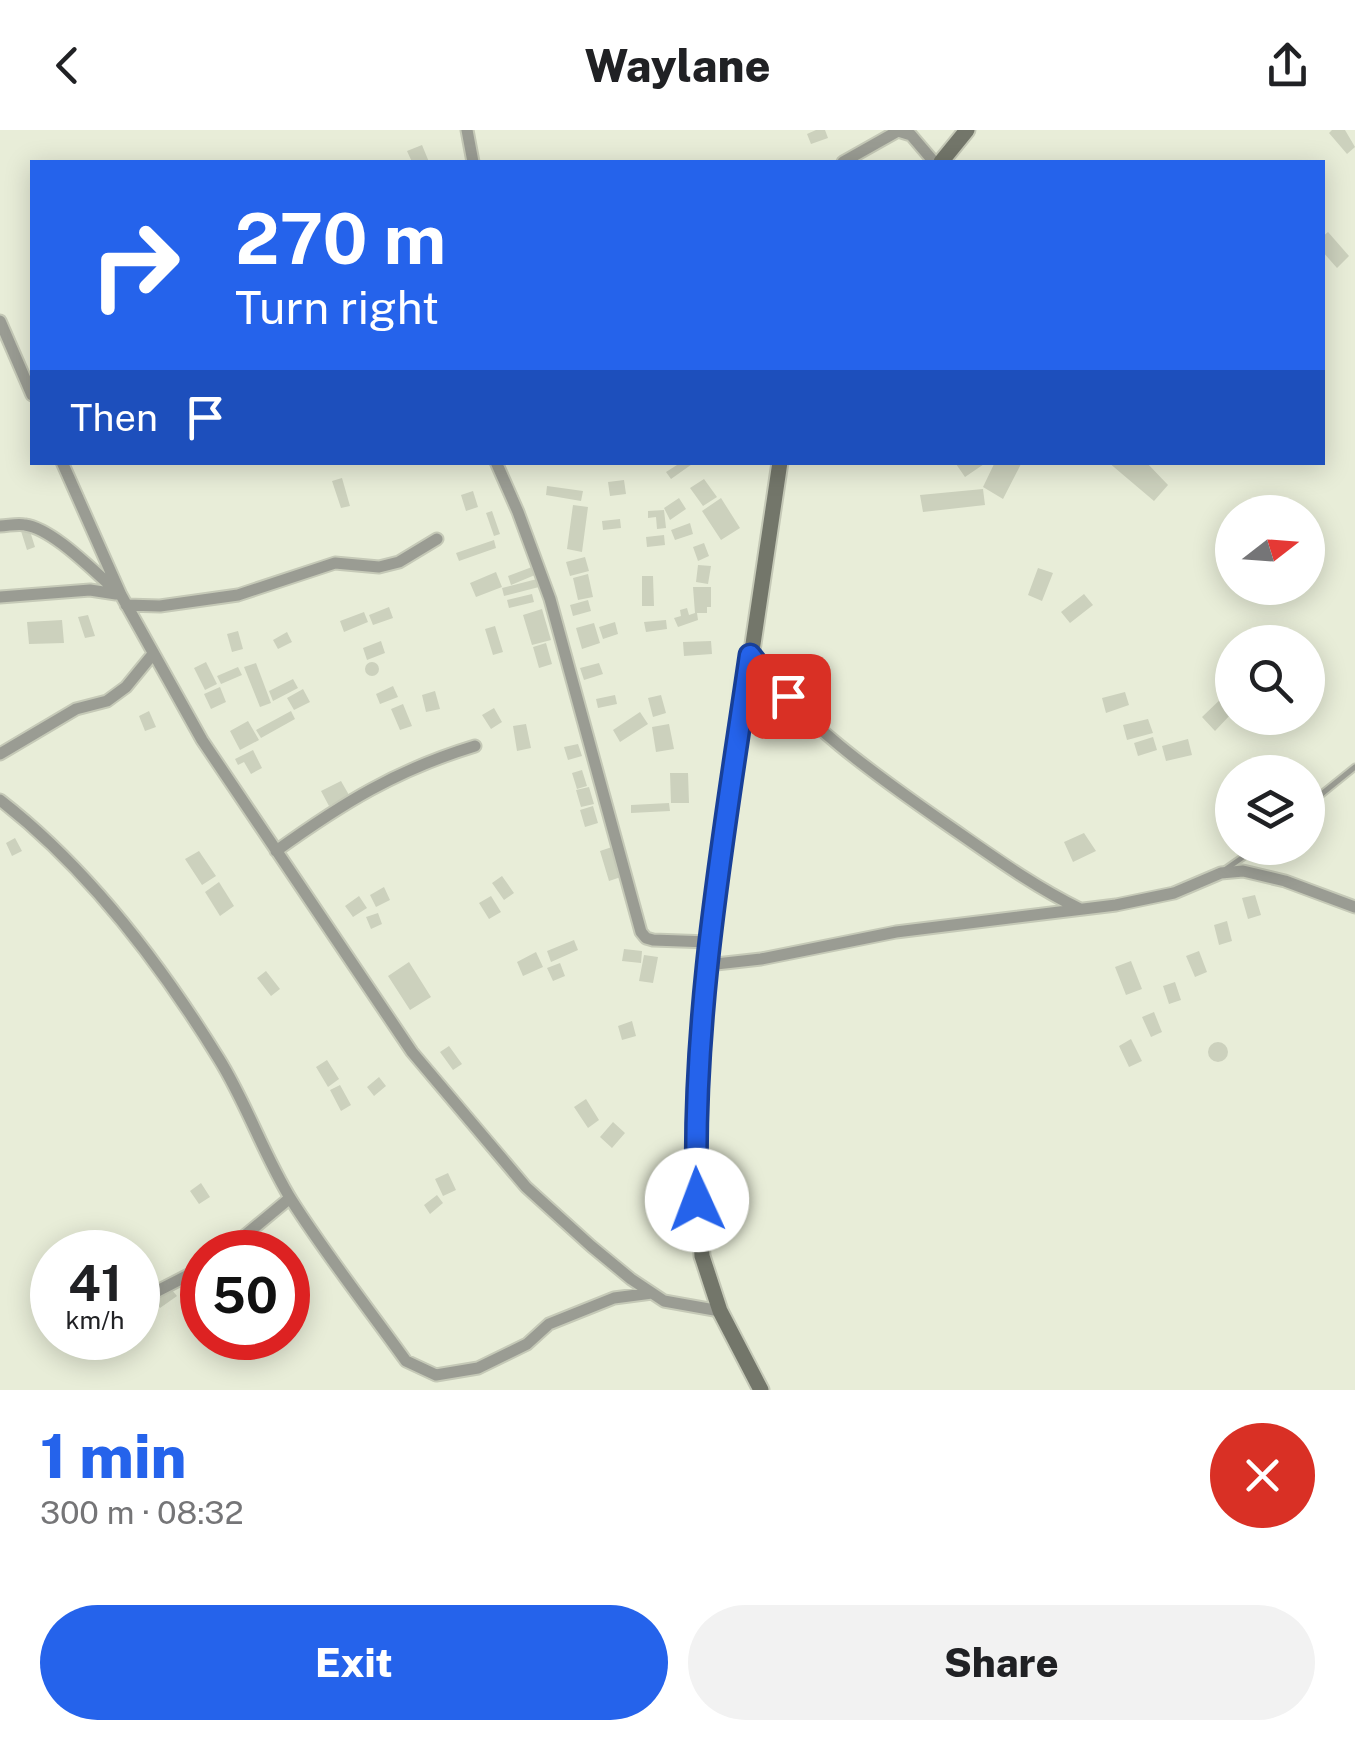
<!DOCTYPE html>
<html lang="en">
<head>
<meta charset="utf-8">
<style>
	body { margin:0; font-family:"Public Sans",sans-serif; background:#f2f2f2; color:#202124; height:100vh; display:flex; flex-direction:column; font-size:38px; white-space:nowrap }
	* { box-sizing:border-box; margin:0 }
	p { font-size:32px; color:#757577 }
	.icon { flex:none; width:55px; height:55px; fill:none; stroke:currentColor; stroke-width:2; stroke-linecap:round; stroke-linejoin:round }
	.map { position:relative; height:1260px; overflow:hidden }
	.details { display:flex; flex-direction:column; background:#fff; flex:1 }
	.details>* { flex:none }
	.banner { position:absolute; left:30px; top:30px; width:1295px; height:305px; border-radius:0px; box-shadow:0 5px 25px #0003; background:#2563eb; color:#fff; overflow:hidden }
	.needle { width:65px; rotate:73deg }
	.fabs { position:absolute; left:1215px; top:365px; display:grid; gap:20px }
	.fabs a { display:grid; place-items:center; width:110px; height:110px; border-radius:50%; background:#fff; box-shadow:0 5px 25px #0003; font-size:50px }
	.speed { position:absolute; left:30px; top:1100px; display:flex; gap:20px; font-size:50px; font-weight:700; text-align:center }
	.speed>* { display:grid; place-content:center; width:130px; height:130px; border-radius:50%; background:#fff; box-shadow:0 5px 25px #0003; line-height:1 }
	.speed small { font-size:25px; font-weight:400 }
	.speed .limit { border:15px solid #d22; background:#fff; color:#111 }
	.pin { position:absolute; display:grid; place-items:center; width:85px; height:85px; color:#fff; margin:-42px; border-radius:20px; box-shadow:0 5px 15px #0006 }
	.me { position:absolute; width:110px; margin:-55px; rotate:358deg; stroke-linejoin:round; filter:drop-shadow(0 0 8px #0008) }
	.turn { display:flex; align-items:center; gap:35px; height:210px; padding:0 40px; font-size:45px }
	.turn .icon { width:130px; height:130px; stroke-width:2.5 }
	.turn b { display:block; font-size:70px; line-height:85px }
	.then { display:flex; align-items:center; height:95px; padding:0 40px; background:#0003; gap:20px; font-size:38px }
	.round { display:grid; place-items:center; flex:none; width:105px; height:105px; border-radius:52px; background:#f2f2f2 }
	.headline { display:flex; align-items:center; justify-content:space-between; height:170px; padding:0 40px }
	h1 { font-size:60px; font-weight:800; line-height:75px; color:#2563eb }
	.cta { display:flex; gap:20px; margin-top:auto; padding:20px 40px }
	.cta a { flex:1; height:115px; border-radius:60px; background:#2563eb; color:#fff; font-size:40px; font-weight:800; line-height:115px; text-align:center }
	.cta a+a { background:#f2f2f2; color:#202124 }
	header { display:flex; justify-content:space-between; align-items:center; height:130px; padding:0 40px; background:#fff; font-size:45px; font-weight:800 }
	.map>svg:first-child { display:block }
	.building { fill:#ccd1bd }
	.lines { fill:none; stroke-linecap:round; stroke-linejoin:round }
	.service-casing { stroke:#c5c9b7; stroke-width:9 }
	.minor-casing { stroke:#c5c9b7; stroke-width:15 }
	.secondary-casing { stroke:#c5c9b7; stroke-width:19 }
	.service { stroke:#9a9c93; stroke-width:5 }
	.minor { stroke:#9a9c93; stroke-width:11 }
	.secondary { stroke:#73766a; stroke-width:15 }
	.route-casing { stroke:#184099; stroke-width:25 }
	.route { stroke:#2563eb; stroke-width:18 }
</style>
</head>
<body>
<header><svg class="icon" aria-label="back" viewBox="0 0 24 24"><path d="M15 5l-7 7 7 7"/></svg>Waylane<svg class="icon" aria-label="share" viewBox="0 0 24 24"><path d="M12 15V3M7 8l5-5 5 5M5 13v7h14v-7"/></svg></header>
<div class="map">
<svg width="1355" height="1260" viewBox="0 0 1355 1260">
	<rect width="100%" height="100%" fill="#e8edd8"/>
	<path class="building" d="M816 0H825L828 8 811 14 807 4Z
		M1332 0H1345L1355 17 1347 24 1329 3Z
		M422 15 429 32H412L407 21Z
		M1328 102 1349 126 1337 138 1322 121V107Z
		M675 332H695L671 349 666 342 677 335Z
		M958 332H987L965 347 956 334Z
		M995 332H1022L1003 369 983 357Z
		M1108 332H1146L1168 355 1154 371Z
		M342 348 350 376 341 378 332 351Z
		M704 349 717 367 703 376 690 358Z
		M624 350 626 364 610 366 608 352Z
		M547 356 583 361 581 371 546 365Z
		M983 359 985 375 923 382 920 365Z
		M473 361 478 377 466 381 461 365Z
		M679 368 686 379 670 390 664 378Z
		M721 368 740 398 721 410 702 381Z
		M573 375 588 377 582 422 567 419Z
		M664 380 666 398 657 399 656 387 648 388V381Z
		M492 381 500 404 494 406 486 383Z
		M620 389 621 398 603 400 602 391Z
		M690 393 693 404 675 410 671 400Z
		M29 398 35 417 27 420 21 401Z
		M664 405 665 415 647 417 646 407Z
		M494 410 496 418 459 431 456 423Z
		M704 413 709 426 698 431 693 417Z
		M585 427 589 441 570 446 566 432Z
		M698 435 711 436 708 454 696 452Z
		M532 437 535 445 511 455 508 446Z
		M1038 438 1053 443 1042 471 1028 465Z
		M496 442 502 457 476 467 470 453Z
		M588 444 593 467 578 470 573 448Z
		M642 446H653L654 476H642Z
		M537 449 539 457 504 466 502 458Z
		M693 457H711V477H707V483H697L698 490 678 497 674 488 681 486 680 480 687 478 689 485 695 483Z
		M532 464 534 472 509 478 507 470Z
		M1084 464 1093 475 1070 493 1061 482Z
		M588 470 591 481 573 486 570 475Z
		M389 477 393 488 373 495 369 485Z
		M542 479 551 510 532 515 523 485Z
		M364 482 368 492 344 502 340 491Z
		M88 485 95 506 85 508 78 487Z
		M62 490 64 513 29 514 27 492Z
		M666 490 667 499 646 502 644 492Z
		M615 492 618 504 603 509 599 497Z
		M594 493 600 513 582 519 576 498Z
		M495 496 503 522 493 525 485 499Z
		M238 501 243 519 232 522 227 504Z
		M287 502 292 512 278 519 273 510Z
		M381 511 385 523 367 530 363 518Z
		M711 511 712 524 684 526 683 512Z
		M546 513 552 534 539 538 533 517Z
		M365 539a7 7 0 1 1 14 0a7 7 0 1 1-14 0Z
		M206 532 217 554 205 560 194 538Z
		M256 533 271 573 260 577 244 537Z
		M599 533 603 544 584 550 580 538Z
		M238 537 242 545 221 554 217 546Z
		M293 549 298 558 273 571 269 561Z
		M393 556 398 567 380 574 376 564Z
		M220 557 226 572 211 579 204 564Z
		M303 559 310 572 294 580 287 568Z
		M435 561 440 579 426 582 422 565Z
		M1125 562 1129 575 1106 583 1102 568Z
		M1226 564 1232 571V583L1215 601 1202 587Z
		M615 565 617 574 598 578 596 569Z
		M661 565 666 583 653 587 648 568Z
		M403 574 412 596 400 600 391 579Z
		M494 578 502 592 491 599 482 585Z
		M149 581 156 597 145 601 139 586Z
		M291 581 295 589 261 608 256 600Z
		M640 582 648 594 620 612 613 600Z
		M1148 589 1153 603 1127 610 1123 595Z
		M248 591 259 610 240 620 230 601Z
		M526 594 531 618 517 621 513 596Z
		M669 594 674 619 656 622 652 597Z
		M1153 607 1157 620 1138 626 1134 613Z
		M1188 609 1192 625 1166 631 1162 616Z
		M578 614 582 626 568 630 564 617Z
		M253 620 262 638 251 644 244 632 238 635 235 629Z
		M582 640 587 656 577 659 572 643Z
		M670 643H688L689 673H671Z
		M341 651 349 665 329 676 321 661Z
		M589 657 594 674 581 677 576 660Z
		M669 673 670 681 631 683V675Z
		M593 676 598 693 585 697 580 680Z
		M1084 703 1096 721 1073 732 1064 712Z
		M15 708 22 721 12 726 6 713Z
		M612 717 621 747 609 751 600 721Z
		M199 721 216 746 202 755 185 729Z
		M502 746 514 763 504 770 492 753Z
		M219 752 234 776 220 786 205 762Z
		M384 757 390 770 376 777 370 765Z
		M1255 765 1261 785 1248 789 1242 768Z
		M359 766 367 778 353 787 345 776Z
		M491 766 501 782 489 789 479 773Z
		M378 783 382 794 371 799 366 787Z
		M1227 791 1232 811 1219 815 1214 795Z
		M574 810 578 820 551 832 547 821Z
		M624 819 642 821 641 833 622 831Z
		M1199 821 1207 842 1195 847 1186 826Z
		M536 822 543 837 523 846 517 832Z
		M644 825 658 827 653 853 639 851Z
		M1131 831 1142 859 1126 865 1115 837Z
		M409 832 431 867 410 880 388 846Z
		M560 833 565 846 553 851 547 838Z
		M266 841 280 859 271 866 257 848Z
		M1175 852 1181 870 1169 874 1163 856Z
		M1154 882 1162 902 1151 907 1142 887Z
		M632 891 636 906 622 910 618 896Z
		M1131 909 1142 931 1129 937 1119 916Z
		M1208 922a10 10 0 1 1 20 0a10 10 0 1 1-20 0Z
		M449 916 462 934 453 940 440 922Z
		M327 930 339 949 328 957 316 937Z
		M379 947 386 956 374 966 367 957Z
		M340 955 351 975 341 981 330 960Z
		M586 969 599 990 588 998 574 977Z
		M613 992 625 1003 612 1018 600 1007Z
		M448 1043 456 1060 443 1066 435 1049Z
		M201 1053 210 1067 199 1074 190 1061Z
		M437 1065 443 1073 430 1084 424 1075Z
		M171 1159 177 1166 160 1178 155 1170Z
		M88 1208 98 1221 90 1227 79 1213Z"/>
	<g class="lines">
		<defs>
			<path id="service" d="M1308 675 1355 637
				M1226 739 1256 718"/>
			<path id="minor" d="M467 0 473 32
				M843 32 898 1 911 5 934 32
				M0 191 32 265
				M62 332 121 465 202 610 412 922 526 1057 591 1116 631 1149 664 1171 720 1181
				M496 332 518 382 550 469 641 802 646 808 653 810 709 812
				M0 396C8 396 17 393 25 395 54 399 95 443 118 462
				M0 467 90 460 116 464
				M126 475 160 476 238 465 335 433 379 437 399 432 437 409
				M750 525C801 592 874 644 943 692 988 723 1031 755 1080 779
				M0 624 76 579 107 571 126 557 153 524
				M0 670C89 739 160 833 219 929 247 974 264 1026 292 1071 327 1126 368 1178 406 1231L436 1245 478 1238 527 1214 549 1194 614 1168 652 1163
				M276 721C343 673 396 640 475 616
				M707 835 761 829 896 802 1116 775 1174 763 1221 743 1243 741 1285 751 1355 777
				M225 1122 290 1068
				M138 1171 202 1138"/>
			<path id="secondary" d="M941 32 967 0
				M761 1260 720 1181 702 1126 696 1011 707 824 780 332"/>
		</defs>
		<use href="#service" class="service-casing"/>
		<use href="#minor" class="minor-casing"/>
		<use href="#secondary" class="secondary-casing"/>
		<use href="#service" class="service"/>
		<use href="#minor" class="minor"/>
		<use href="#secondary" class="secondary"/>
	</g>
	<g class="lines">
		<defs>
			<path id="route" d="M697 1070C691 887 724 705 750 525L769 549 788 566"/>
		</defs>
		<use href="#route" class="route-casing"/>
		<use href="#route" class="route"/>
	</g>
</svg>
<div class="fabs">
<a><svg class="needle" viewBox="-14 -14 28 28"><path d="M0-13l5 13h-10z" fill="#e53935"/><path d="M0 13l5-13h-10z" fill="#757577"/></svg></a>
<a><svg class="icon" aria-label="search" viewBox="0 0 24 24"><circle cx="10" cy="10" r="6"/><path d="M15 15l6 6"/></svg></a>
<a><svg class="icon" aria-label="layers" viewBox="0 0 24 24"><path d="M12 4l9 5-9 5-9-5zM3 14l9 5 9-5"/></svg></a>
</div>
<div class="speed"><div>41<small>km/h</small></div><div class="limit">50</div></div>
<div class="pin" style="left:788px;top:566px;background:#d93025"><svg class="icon" aria-label="arrive" viewBox="0 0 24 24"><path d="M6 21V4h12l-3 4 3 4H6"/></svg></div>
<svg class="me" style="left:697px;top:1070px" viewBox="-20 -20 40 40"><circle r="19" fill="#fff"/><path d="M0-13L10 11 0 6-10 11z" fill="#2563eb"/></svg>
<div class="banner">
<div class="turn"><svg class="icon" aria-label="right" viewBox="0 0 24 24"><path d="M7 20v-9h11M14 6l5 5-5 5"/></svg><div><b>270 m</b>Turn right</div></div>
<div class="then">Then<svg class="icon" aria-label="arrive" viewBox="0 0 24 24"><path d="M6 21V4h12l-3 4 3 4H6"/></svg></div>
</div>
</div>
<section class="details">
<div class="headline"><div><h1>1 min</h1><p>300 m · 08:32</p></div><a class="round" style="background:#d93025;color:#fff"><svg class="icon" aria-label="close" viewBox="0 0 24 24"><path d="M6 6l12 12M18 6L6 18"/></svg></a></div>
<div class="cta"><a>Exit</a><a>Share</a></div>
</section>
</body>
</html>
